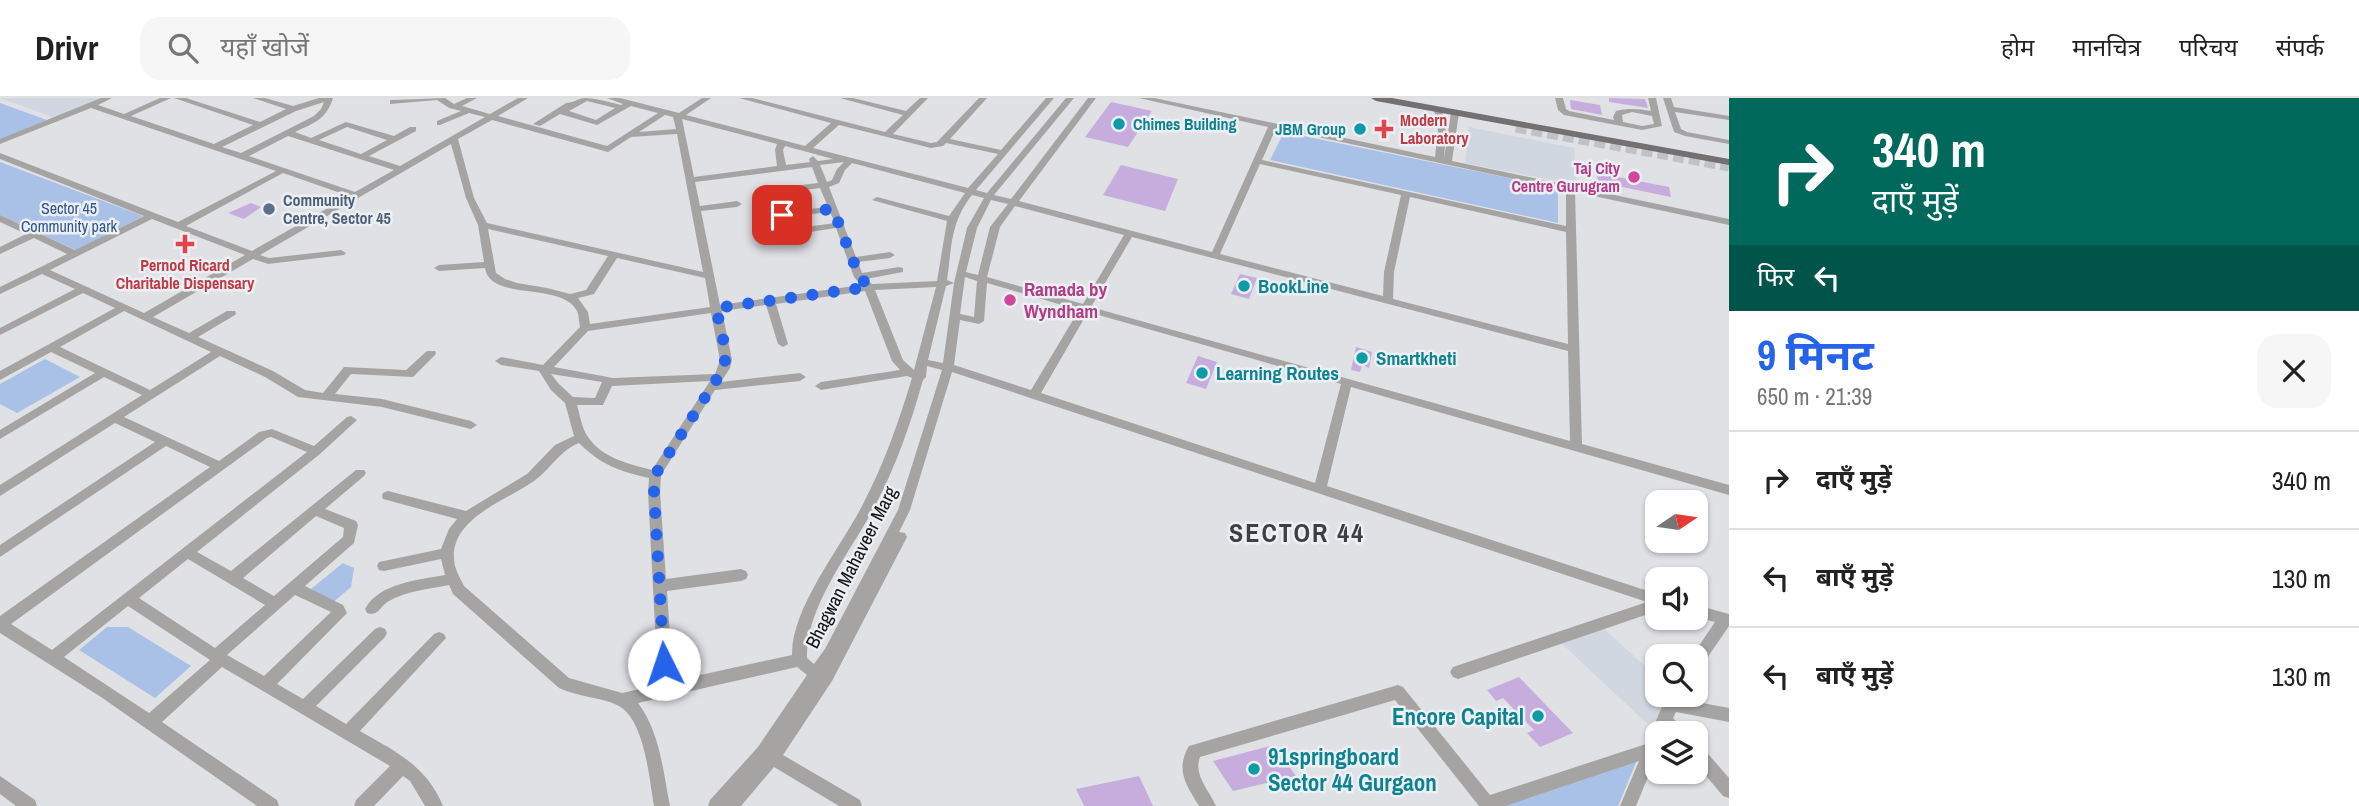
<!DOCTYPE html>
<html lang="hi">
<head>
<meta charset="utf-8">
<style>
	body { margin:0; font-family:"Archivo Narrow","Noto Sans Devanagari",sans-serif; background:#f6f6f6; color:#222; height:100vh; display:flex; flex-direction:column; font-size:26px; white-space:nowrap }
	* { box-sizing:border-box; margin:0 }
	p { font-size:23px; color:#767676 }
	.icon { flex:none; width:38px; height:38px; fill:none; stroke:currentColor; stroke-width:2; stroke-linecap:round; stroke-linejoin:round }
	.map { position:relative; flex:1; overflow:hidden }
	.sheet { display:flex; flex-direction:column; background:#fff; width:630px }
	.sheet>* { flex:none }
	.guide { background:#00695c; color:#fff; overflow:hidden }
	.needle { width:46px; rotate:77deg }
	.controls { position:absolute; left:1645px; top:392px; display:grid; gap:14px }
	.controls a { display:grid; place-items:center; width:63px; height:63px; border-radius:14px; background:#fff; box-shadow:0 2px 5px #0004; font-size:35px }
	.pin { position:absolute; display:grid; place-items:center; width:60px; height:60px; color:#fff; margin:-30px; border-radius:14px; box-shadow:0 4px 10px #0006 }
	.me { position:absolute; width:77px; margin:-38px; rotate:356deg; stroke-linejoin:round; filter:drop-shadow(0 0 5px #0008) }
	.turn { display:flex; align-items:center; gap:24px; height:147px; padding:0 28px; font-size:32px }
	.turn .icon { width:91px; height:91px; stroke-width:2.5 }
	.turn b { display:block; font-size:49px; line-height:60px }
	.then { display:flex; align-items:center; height:66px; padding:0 28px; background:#0003; gap:14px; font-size:26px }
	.round { display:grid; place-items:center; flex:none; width:74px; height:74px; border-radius:21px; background:#f6f6f6 }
	.headline { display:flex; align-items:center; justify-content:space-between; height:119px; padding:0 28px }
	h1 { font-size:42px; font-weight:700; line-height:52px; color:#2563eb }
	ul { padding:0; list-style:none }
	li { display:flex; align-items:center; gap:21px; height:98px; padding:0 28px; border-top:2px solid #e0e0e0 }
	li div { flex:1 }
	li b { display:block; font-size:26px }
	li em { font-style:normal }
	header { display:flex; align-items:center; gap:42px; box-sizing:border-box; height:98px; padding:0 35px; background:#fff; border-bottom:2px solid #e0e0e0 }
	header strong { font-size:33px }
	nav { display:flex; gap:38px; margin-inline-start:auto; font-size:24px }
	.search { width:490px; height:63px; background:#f6f6f6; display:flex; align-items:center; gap:18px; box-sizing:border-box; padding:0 24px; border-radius:21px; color:#767676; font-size:26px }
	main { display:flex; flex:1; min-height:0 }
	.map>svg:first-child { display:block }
	.built { fill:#d0d7e1 }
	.green { fill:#a9c1e6 }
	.building { fill:#c7addd }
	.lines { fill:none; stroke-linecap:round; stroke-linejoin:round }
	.major-tunnel { stroke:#c1c2c6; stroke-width:11; stroke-dasharray:11 5; stroke-linecap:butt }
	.minor { fill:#a6a4a3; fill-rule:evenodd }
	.major { fill:#74706f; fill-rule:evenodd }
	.route { stroke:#2563eb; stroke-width:12; stroke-dasharray:0 21.6 }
	.culture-dot { fill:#0f9aa8; stroke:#eceff3; stroke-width:2.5 }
	.health-dot { fill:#e0444e; stroke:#eceff3; stroke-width:2.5 }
	.hotel-dot { fill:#d1479c; stroke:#eceff3; stroke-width:2.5 }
	.service-dot { fill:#5c6f8a; stroke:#eceff3; stroke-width:2.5 }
	.labels { text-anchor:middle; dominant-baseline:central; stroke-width:5; stroke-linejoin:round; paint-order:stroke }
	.far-health-label { font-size:16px; font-weight:bold; fill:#be3a42; stroke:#eceff3; text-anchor:start }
	.far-culture-label { font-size:16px; font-weight:bold; fill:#0d838f; stroke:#eceff3; text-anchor:start }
	.far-hotel-label { font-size:16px; font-weight:bold; fill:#b23c85; stroke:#eceff3; text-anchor:end }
	.far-service-label { font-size:16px; font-weight:bold; fill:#4e5e75; stroke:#eceff3; text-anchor:start }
	.far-park-label { font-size:16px; fill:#30548c; stroke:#eceff3 }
	.culture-label { font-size:19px; font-weight:bold; fill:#0d838f; stroke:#eceff3; text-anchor:start }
	.hotel-label { font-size:19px; font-weight:bold; fill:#b23c85; stroke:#eceff3; text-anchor:start }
	.street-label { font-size:19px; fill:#141516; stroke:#eceff3 }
	.near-culture-label { font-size:23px; font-weight:bold; fill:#0d838f; stroke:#eceff3; text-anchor:end }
	.district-label { font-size:26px; font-weight:bold; letter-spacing:2px; fill:#3d3f42; stroke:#eceff3 }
</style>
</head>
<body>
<header>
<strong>Drivr</strong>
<div class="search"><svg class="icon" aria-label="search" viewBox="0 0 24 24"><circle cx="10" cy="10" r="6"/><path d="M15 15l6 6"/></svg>यहाँ खोजें</div>
<nav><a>होम</a><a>मानचित्र</a><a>परिचय</a><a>संपर्क</a></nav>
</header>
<main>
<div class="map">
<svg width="1729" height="708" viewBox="0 0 1729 708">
	<rect width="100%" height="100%" fill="#dfe1e5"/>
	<path class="built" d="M0 0H104L55 20Z
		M1469 29 1574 50 1577 87 1465 65Z
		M1602 529 1657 579V597H1674L1655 633 1561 545Z"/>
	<path class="green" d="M0 5 47 22 0 43Z
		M1284 34 1558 90V125L1270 62Z
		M0 64 143 118 76 152 0 117Z
		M45 261 80 279 17 315 0 306V286Z
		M343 465 354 470 351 489 330 507 311 491Z
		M107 529H128L191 568 155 600 79 552Z
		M1637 662 1618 708H1500Z"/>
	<path class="building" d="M1609 0 1645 1 1648 10 1609 4Z
		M1570 2 1600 7 1602 17 1571 11Z
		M1111 4 1152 13 1128 49 1085 39Z
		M1121 67 1178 81 1165 113 1103 97Z
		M1597 75 1669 89 1671 99 1598 84Z
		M251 105 261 109 244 121 228 115Z
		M1240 176 1257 180 1249 201 1231 196Z
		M1356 249 1372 254 1369 270 1362 267 1360 274 1351 272Z
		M1198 258 1217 264 1206 291 1186 285Z
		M1519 579 1573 635 1540 649 1527 635 1534 632 1503 600 1496 603 1487 592Z
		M1274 647 1296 678 1233 693 1213 663Z
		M1139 678 1153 708H1084L1076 691Z"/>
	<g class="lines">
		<path class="major-tunnel" d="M1516 29 1729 68"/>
		<path class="minor" d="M101 0H112L98 7 124 16 160 0H171L131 18 214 46 253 27 174 0H186L260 24 286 11 253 0H265L293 8 319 0H333C326 22 314 25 295 34L311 40 346 24 394 38 410 29H416V33L369 58 400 68 485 19 469 15 440 27H437V23L461 13 449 10 437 2 390 6V2H393L445 0 454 6 467 0H477L462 8 490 16 518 0H528L498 18 607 48 658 15 631 8 597 27 560 16 540 28 533 26 566 5C573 5 577 1 584 0 596 0 609 4 621 7L623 6 607 0H620L679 15 702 0H711L686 17 805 48 831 25 739 0H752L885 34 903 17 840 0H853L906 13 920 0H928L893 36 931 45 937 44 979 0H987L950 41 1001 52 1046 0H1054L976 92 987 95 1066 0H1074L994 97 1011 101 1088 0H1096L1019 103 1212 154 1268 29 1139 0H1154L1435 59 1438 33 1434 11 1438 9 1442 11 1446 33 1444 61 1451 15 1455 13 1459 15 1452 63 1729 121V127L1575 94 1582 346 1729 387V397L1351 289 1327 388 1657 496V513L1458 581 1453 579 1450 574 1453 569 1647 504 952 274 910 412 899 434 905 435 907 439 832 583 783 657 860 702 862 708H839L774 669 741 708H708L710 702 758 649 807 577 797 569 638 605C660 634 663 673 670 708H654C649 681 645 620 617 607 600 599 578 599 559 590L453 496 449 487C429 491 407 493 389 503 380 508 378 519 367 515L365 511C379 485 418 482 445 477L441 461 384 473 379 472 377 468 379 464 384 463 441 451 449 431 457 421 383 401 382 398 383 395 388 393 466 413 527 376 555 347 574 338 565 305 551 292 539 273 501 267 495 263 501 259 543 267 580 229C579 224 579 217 577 213 562 183 490 204 485 170L439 173 434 170 439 167 484 164 478 127 466 100 451 46 260 157 269 160 341 152 346 155 344 157 268 166 253 161 153 219 189 235 227 213H235L236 215 235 217 198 239 273 273 305 292 323 295 344 269 406 272 427 253H435L436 255 435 257 413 279 351 276 335 296 382 301 471 323 477 327 471 331 382 309 298 299 265 279 220 258 124 319 219 363 259 334 272 331 314 348 347 319 351 318 357 322 320 356 197 454 231 473 356 372H364L366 375 364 378 325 411 356 423 358 427 354 445 305 488 343 507 347 515 277 586 303 601 375 531 380 529 385 531 387 535 385 539 316 608 346 626 434 536 439 534 444 536 446 540 360 633C396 654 426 667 443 708H425L410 683 403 678 374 708H354L356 702 390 668 222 569 162 624 277 702 279 708H257L101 599 0 535V518L210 369 166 348 0 459V447L155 344 115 325 0 398V387L142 297 104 279 0 341V332L95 275 51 254 0 282V273L115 210 83 195 0 237V230L75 191 42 176 0 196V189L67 156 34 140 0 156V149L26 136 0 124V117L75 152 144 118 0 61V55L178 124 276 73 91 10 0 46V41ZM587 3 615 10 596 22 569 13ZM324 4 321 11 314 18 241 55 222 49 296 13ZM665 17 673 19 676 31 639 34ZM682 21 777 46 775 52 777 68 694 79ZM492 22 608 54 631 39 677 36 703 174 487 125 474 100 458 41ZM839 27 931 50 943 48 946 45 998 56 968 90 813 50ZM347 29 387 42 361 56 319 42ZM1276 30 1566 92V128L1262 62ZM288 38 394 72 355 94 249 58ZM785 48 833 61 818 63 813 58 809 61 810 64 786 67 783 52ZM844 64 837 71 832 82 827 84 820 67ZM852 65 965 95 949 118 877 99 872 102 947 123 937 183 872 186 866 181 903 174V170L899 169 862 175 858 164 890 160 895 157 890 154 856 159 829 89 839 85 845 72ZM1260 66 1401 97 1384 174 1383 198 1220 156ZM812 69 818 85 768 91 764 94 768 97 820 90 828 109 782 114 774 120 780 129 783 130 788 127 785 119 830 114 835 125 784 132 779 135 784 138 836 130 854 179 861 187 720 207 701 113 737 109 742 106 737 103 700 108 695 84ZM283 75 349 98 252 153 186 128ZM972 97 984 100 967 130 954 185 947 182C952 149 950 125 972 97ZM1410 99 1566 134 1568 246 1393 201 1394 174ZM991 102 1008 106 990 129 978 177 966 174 977 130ZM1015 108 1124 137 1083 206 987 179 1000 129ZM152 121 245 157 144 215 50 172ZM488 131 608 158 586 192 570 196 547 190 517 185 505 181 496 175ZM1132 139 1568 253 1570 343 1091 209ZM617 160 705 180 710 209 590 226 588 214 578 200 594 196ZM965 179 977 183 974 219 960 216ZM954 185 943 265 928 262 946 188ZM987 185 1079 212 1031 292 954 267 960 222 979 226 984 223ZM936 189 914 272 903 262 875 192ZM865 193 892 263 900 272 821 284 815 288 821 292 907 278 912 280C899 323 884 366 863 406 842 448 791 510 792 557L673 583 667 493 741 483 746 481 748 477 746 473 741 471 666 481 660 394 661 377 715 292 800 283 806 279 800 275 721 284 730 270 732 262 722 213 766 207 778 246 783 249 788 246 776 206ZM124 213 211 254 150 292 60 249ZM1088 214 1341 286 1315 385 1041 295ZM711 215 720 262 715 276 613 280 554 269 588 233ZM927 268 942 272 898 412 825 551 814 566 807 560C805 509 852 452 875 408 896 368 911 325 923 282L926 279ZM551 276 602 284 595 300 573 299 559 286ZM710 283 652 372C629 366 602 360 588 339 582 331 580 317 577 307H603L612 288ZM271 339 307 354 52 552 11 526 267 340ZM579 345C601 367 619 373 649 380L648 394 658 587 622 595 569 580 464 488C461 482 457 475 455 468 445 422 504 404 534 383 550 372 559 353 579 345ZM316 418 344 430 343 439 274 498 243 480ZM188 461 265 507 215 550 139 500ZM295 497 331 514 264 578 227 557ZM128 508 210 562 149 615 64 559Z
			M1555 0H1563L1566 11 1569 13 1614 22 1613 19 1616 13C1629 10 1638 11 1651 13L1648 0H1656L1662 28 1642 32 1564 17 1558 12ZM1632 14 1652 18 1654 26 1642 28 1623 24 1622 17Z
			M1663 0H1671L1674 9 1729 18V22L1675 14 1681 31 1687 34 1729 42V46L1685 38 1674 34Z
			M1696 507 1729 516V528L1701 569 1696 570V558H1692L1715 524 1696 519Z
			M1398 587 1403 589 1490 697 1646 646 1667 597H1683L1681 601 1729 610V624L1676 614 1673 620 1686 635H1657V657L1636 708H1620L1639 663 1505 708H1479L1395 602 1200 659C1193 677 1209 692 1216 708H1199C1186 687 1175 672 1189 648Z
			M1696 647 1702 649 1729 680V700L1723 698 1696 666Z
			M0 678 35 702 37 708H16L0 696Z"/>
		<path class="major" d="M1371 0H1392L1729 61V67L1376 3Z"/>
	</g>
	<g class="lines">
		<path class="route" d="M664 566 654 394 655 377 724 270 726 254 716 210 869 189 859 178 833 111 782 117"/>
	</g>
	<g class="culture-dot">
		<circle cx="1119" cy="26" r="7"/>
		<circle cx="1360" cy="31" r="7"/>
		<circle cx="1244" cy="188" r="7"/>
		<circle cx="1362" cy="260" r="7"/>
		<circle cx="1202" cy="275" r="7"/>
		<circle cx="1538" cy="618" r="7"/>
		<circle cx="1254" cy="671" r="7"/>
	</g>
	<g class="health-dot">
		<path d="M1380.5 20.5h7v7h7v7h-7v7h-7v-7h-7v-7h7z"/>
		<path d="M181.5 135.5h7v7h7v7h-7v7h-7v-7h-7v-7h7z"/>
	</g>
	<g class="hotel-dot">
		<circle cx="1634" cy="79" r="7"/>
		<circle cx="1010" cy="202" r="7"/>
	</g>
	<circle class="service-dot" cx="269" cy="111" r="7"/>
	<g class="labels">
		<g class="far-health-label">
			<text x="1400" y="22">Modern<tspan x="1400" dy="18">Laboratory</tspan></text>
			<text x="185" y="167" text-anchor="middle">Pernod Ricard<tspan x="185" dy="18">Charitable Dispensary</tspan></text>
		</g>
		<g class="far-culture-label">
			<text x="1133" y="26">Chimes Building</text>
			<text x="1346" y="31" text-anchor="end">JBM Group</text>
		</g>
		<g class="far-hotel-label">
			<text x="1620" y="70">Taj City<tspan x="1620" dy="18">Centre Gurugram</tspan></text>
		</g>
		<g class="far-service-label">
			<text x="283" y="102">Community<tspan x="283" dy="18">Centre, Sector 45</tspan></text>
		</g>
		<g class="far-park-label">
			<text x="69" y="110">Sector 45<tspan x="69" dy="18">Community park</tspan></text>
		</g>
		<g class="culture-label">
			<text x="1258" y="188">BookLine</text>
			<text x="1376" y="260">Smartkheti</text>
			<text x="1216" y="275">Learning Routes</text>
		</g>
		<g class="hotel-label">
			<text x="1024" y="191">Ramada by<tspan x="1024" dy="22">Wyndham</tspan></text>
		</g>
		<g class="street-label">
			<text transform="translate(851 469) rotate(-63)">Bhagwan Mahaveer Marg</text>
		</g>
		<g class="near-culture-label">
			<text x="1524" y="618">Encore Capital</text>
			<text x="1268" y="658" text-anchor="start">91springboard<tspan x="1268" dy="26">Sector 44 Gurgaon</tspan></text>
		</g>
		<g class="district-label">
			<text x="1297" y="434">SECTOR 44</text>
		</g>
	</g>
</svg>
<div class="controls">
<a><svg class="needle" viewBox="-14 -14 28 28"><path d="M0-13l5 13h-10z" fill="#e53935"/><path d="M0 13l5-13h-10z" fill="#767676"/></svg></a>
<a><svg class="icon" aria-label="sound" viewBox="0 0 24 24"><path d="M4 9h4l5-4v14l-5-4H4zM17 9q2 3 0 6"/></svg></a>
<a><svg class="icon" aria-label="search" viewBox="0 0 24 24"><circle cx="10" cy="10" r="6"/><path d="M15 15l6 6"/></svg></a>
<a><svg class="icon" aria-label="layers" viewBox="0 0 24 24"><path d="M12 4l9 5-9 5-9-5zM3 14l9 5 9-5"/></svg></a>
</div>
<div class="pin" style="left:782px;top:117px;background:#d93025"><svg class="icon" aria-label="arrive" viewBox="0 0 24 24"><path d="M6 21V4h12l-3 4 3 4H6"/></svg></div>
<svg class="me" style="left:664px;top:566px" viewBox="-20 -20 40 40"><circle r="19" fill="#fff"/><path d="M0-13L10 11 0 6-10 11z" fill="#2563eb"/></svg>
</div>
<section class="sheet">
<div class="guide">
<div class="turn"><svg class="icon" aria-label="right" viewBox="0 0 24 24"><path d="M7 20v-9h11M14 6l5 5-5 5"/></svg><div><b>340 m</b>दाएँ मुड़ें</div></div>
<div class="then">फिर<svg class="icon" aria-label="left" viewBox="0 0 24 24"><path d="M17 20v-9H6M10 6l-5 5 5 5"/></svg></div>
</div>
<div class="headline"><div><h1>9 मिनट</h1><p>650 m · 21:39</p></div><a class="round"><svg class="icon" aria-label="close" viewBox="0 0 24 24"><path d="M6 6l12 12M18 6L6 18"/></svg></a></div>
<ul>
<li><svg class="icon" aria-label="right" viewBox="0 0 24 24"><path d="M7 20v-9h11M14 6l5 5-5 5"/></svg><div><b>दाएँ मुड़ें</b></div><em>340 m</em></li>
<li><svg class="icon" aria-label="left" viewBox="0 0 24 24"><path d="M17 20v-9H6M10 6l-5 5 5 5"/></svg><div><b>बाएँ मुड़ें</b></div><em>130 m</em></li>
<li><svg class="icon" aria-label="left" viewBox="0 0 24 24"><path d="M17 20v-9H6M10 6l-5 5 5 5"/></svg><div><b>बाएँ मुड़ें</b></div><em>130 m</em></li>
</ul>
</section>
</main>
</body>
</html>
